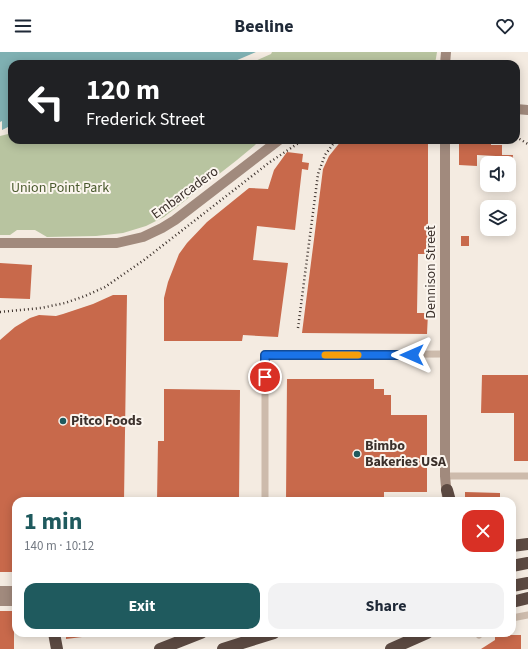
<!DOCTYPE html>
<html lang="en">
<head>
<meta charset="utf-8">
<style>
	body { margin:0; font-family:"Source Sans 3",sans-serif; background:#f2f2f3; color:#1f2937; height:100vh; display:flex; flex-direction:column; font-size:15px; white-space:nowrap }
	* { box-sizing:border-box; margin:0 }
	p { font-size:13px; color:#747a83 }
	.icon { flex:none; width:22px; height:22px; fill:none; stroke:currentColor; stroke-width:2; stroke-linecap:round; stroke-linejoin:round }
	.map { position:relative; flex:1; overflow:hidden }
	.sheet { position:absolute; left:12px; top:445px; width:504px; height:140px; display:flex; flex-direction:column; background:#fff; border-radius:12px; box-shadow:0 2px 10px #0003 }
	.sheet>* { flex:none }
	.banner { position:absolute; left:8px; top:8px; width:512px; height:84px; border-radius:12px; box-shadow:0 2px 10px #0003; background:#202124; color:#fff; overflow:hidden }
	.tools { position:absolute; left:480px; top:104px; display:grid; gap:8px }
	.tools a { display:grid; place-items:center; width:36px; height:36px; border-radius:8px; background:#fff; box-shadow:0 2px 10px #0003; font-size:20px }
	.pin { position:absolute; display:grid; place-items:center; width:34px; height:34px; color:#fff; margin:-17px; border:2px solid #fff; border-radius:50%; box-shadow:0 1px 4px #0007 }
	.me { position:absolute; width:44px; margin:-22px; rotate:270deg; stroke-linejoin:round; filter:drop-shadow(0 0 3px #0008) }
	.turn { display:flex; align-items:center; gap:14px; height:84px; padding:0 12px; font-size:18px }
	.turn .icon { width:52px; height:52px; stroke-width:2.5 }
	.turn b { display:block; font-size:28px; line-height:34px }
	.round { display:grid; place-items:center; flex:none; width:42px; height:42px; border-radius:12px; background:#f2f2f3 }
	.overview { display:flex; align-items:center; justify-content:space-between; height:68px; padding:0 12px }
	h1 { font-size:24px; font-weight:700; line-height:30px; color:#1f5a5e }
	.primary-button { display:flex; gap:8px; margin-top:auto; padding:8px 12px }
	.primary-button a { flex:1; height:46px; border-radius:12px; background:#1f5a5e; color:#fff; font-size:16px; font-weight:700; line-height:46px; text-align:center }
	.primary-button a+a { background:#f2f2f3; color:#1f2937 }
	header { display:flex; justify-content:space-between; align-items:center; height:52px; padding:0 12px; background:#fff; font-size:18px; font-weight:700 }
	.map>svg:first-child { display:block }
	.green { fill:#b8c4a0 }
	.water { fill:#7fb0b2 }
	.pier { fill:#f4ebe1 }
	.building { fill:#c8694b }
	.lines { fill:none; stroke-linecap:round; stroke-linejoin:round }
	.street { stroke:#cdbbac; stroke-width:7 }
	.secondary { stroke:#a18a7d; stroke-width:10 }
	.highway { stroke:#5c4a42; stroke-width:12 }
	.rail { stroke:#3b302b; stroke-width:2.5; stroke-dasharray:1 3; stroke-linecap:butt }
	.route-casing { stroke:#114b97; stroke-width:10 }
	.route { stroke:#1a73e8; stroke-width:7 }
	.slow { stroke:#f59e0b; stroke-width:7 }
	.poi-dot { fill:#1f5a5e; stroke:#fbf5ee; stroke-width:1.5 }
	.labels { text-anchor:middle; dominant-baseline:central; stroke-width:4; stroke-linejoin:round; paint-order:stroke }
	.park-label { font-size:14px; fill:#4a5a2e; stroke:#fbf5ee }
	.street-label { font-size:14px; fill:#3b302b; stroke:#fbf5ee }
	.poi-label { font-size:14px; font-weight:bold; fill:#3b302b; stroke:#fbf5ee; text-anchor:start }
</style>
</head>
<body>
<header><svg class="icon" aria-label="menu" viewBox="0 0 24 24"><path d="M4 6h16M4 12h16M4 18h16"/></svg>Beeline<svg class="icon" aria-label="heart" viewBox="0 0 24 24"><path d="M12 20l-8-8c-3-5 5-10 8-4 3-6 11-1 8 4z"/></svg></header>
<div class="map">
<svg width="528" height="597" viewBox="0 0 528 597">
	<rect width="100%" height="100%" fill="#f4ebe1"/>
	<path class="green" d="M270 0H437L435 12H243Z
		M12 79V88H261L237 108 164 165 146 174 123 181 96 184 47 185 35 178H17L10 183H0V82Z"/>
	<path class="water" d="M0 0H270L243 12H12V79L0 82Z"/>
	<path class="pier" d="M256 0H272L271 2 248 12H228Z
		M2 69V78L12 73V81L0 84V70Z"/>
	<path class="building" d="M342 88H428V202H418L417 261H428L427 282 302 281 323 117 329 104Z
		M459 88H483V90L491 91V93H502V103H513L512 111H496V104L477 103V114L459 113Z
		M287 100 303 102 302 110 309 111 308 118 302 117 295 178 257 174 253 208 288 211 278 285 243 283 242 289H164V246L168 230 179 202 187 191 207 170 249 136 268 137 274 118Z
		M461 184H469V194H461Z
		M0 211 32 213 30 247 0 246Z
		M113 243H127L124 449H16V520H0V288L15 275 30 266 39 263 56 264 63 262 93 252Z
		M482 323H528V409H514V361H481Z
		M287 327H374V337H384V343H391V363H427V440H384V449H286Z
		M164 337 240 338 239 449H157L158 389H164Z
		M465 440 500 441V449H465Z
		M0 559H14V597H0Z
		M66 581H90V584L66 587Z
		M495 583H521V597H481L495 588Z"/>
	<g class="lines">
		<path class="street" d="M445 424H528
			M265 449V303L445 302
			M512 566 528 563
			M479 583 481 581"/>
		<path class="secondary" d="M445 12 446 0
			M516 57 528 58
			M445 88V424L447 445
			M0 191H117L143 185 162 176 175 168 279 88
			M0 539H16
			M0 549H16"/>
		<path class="highway" d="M447 438 450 449
			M512 494 528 492
			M512 514 528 511
			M512 534 528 531
			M512 550 528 546
			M54 581 57 597
			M160 597 201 581
			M223 597 274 581
			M391 597 427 581"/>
		<path class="rail" d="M516 85 528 92
			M0 260 41 256 65 251 85 244 105 235 144 208 270 110 303 88
			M298 276 318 122 325 103 336 88"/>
	</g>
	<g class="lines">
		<defs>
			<path id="route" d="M265 325V303H412"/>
		</defs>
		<use href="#route" class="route-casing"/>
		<use href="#route" class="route"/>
		<path class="slow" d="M325 303H358"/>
	</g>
	<g class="poi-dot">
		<circle cx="63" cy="369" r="4"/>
		<circle cx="357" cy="402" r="4"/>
	</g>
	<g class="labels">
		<g class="park-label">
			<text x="60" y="136">Union Point Park</text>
		</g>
		<g class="street-label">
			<text transform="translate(185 141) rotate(-36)">Embarcadero</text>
			<text transform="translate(431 220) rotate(-90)">Dennison Street</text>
		</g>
		<g class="poi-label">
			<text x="71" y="369">Pitco Foods</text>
			<text x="365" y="394">Bimbo<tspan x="365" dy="16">Bakeries USA</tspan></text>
		</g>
	</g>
</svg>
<div class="tools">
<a><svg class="icon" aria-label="sound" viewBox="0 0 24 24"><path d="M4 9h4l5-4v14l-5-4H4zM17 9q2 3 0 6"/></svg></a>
<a><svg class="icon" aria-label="layers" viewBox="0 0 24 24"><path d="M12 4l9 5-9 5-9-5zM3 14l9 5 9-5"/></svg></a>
</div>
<div class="pin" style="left:265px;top:325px;background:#d93025"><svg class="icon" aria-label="arrive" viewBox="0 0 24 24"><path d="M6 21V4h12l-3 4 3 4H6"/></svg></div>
<svg class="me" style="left:412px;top:303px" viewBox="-20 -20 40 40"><path d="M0-17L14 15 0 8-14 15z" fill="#1a73e8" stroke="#fff" stroke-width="4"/></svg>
<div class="banner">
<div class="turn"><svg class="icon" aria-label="left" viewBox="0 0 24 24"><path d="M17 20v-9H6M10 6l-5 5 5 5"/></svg><div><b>120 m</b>Frederick Street</div></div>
</div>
<section class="sheet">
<div class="overview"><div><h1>1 min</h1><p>140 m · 10:12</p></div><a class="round" style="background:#d93025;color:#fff"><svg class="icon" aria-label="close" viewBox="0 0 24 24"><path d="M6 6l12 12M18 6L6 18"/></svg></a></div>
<div class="primary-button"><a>Exit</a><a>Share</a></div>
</section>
</div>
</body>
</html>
